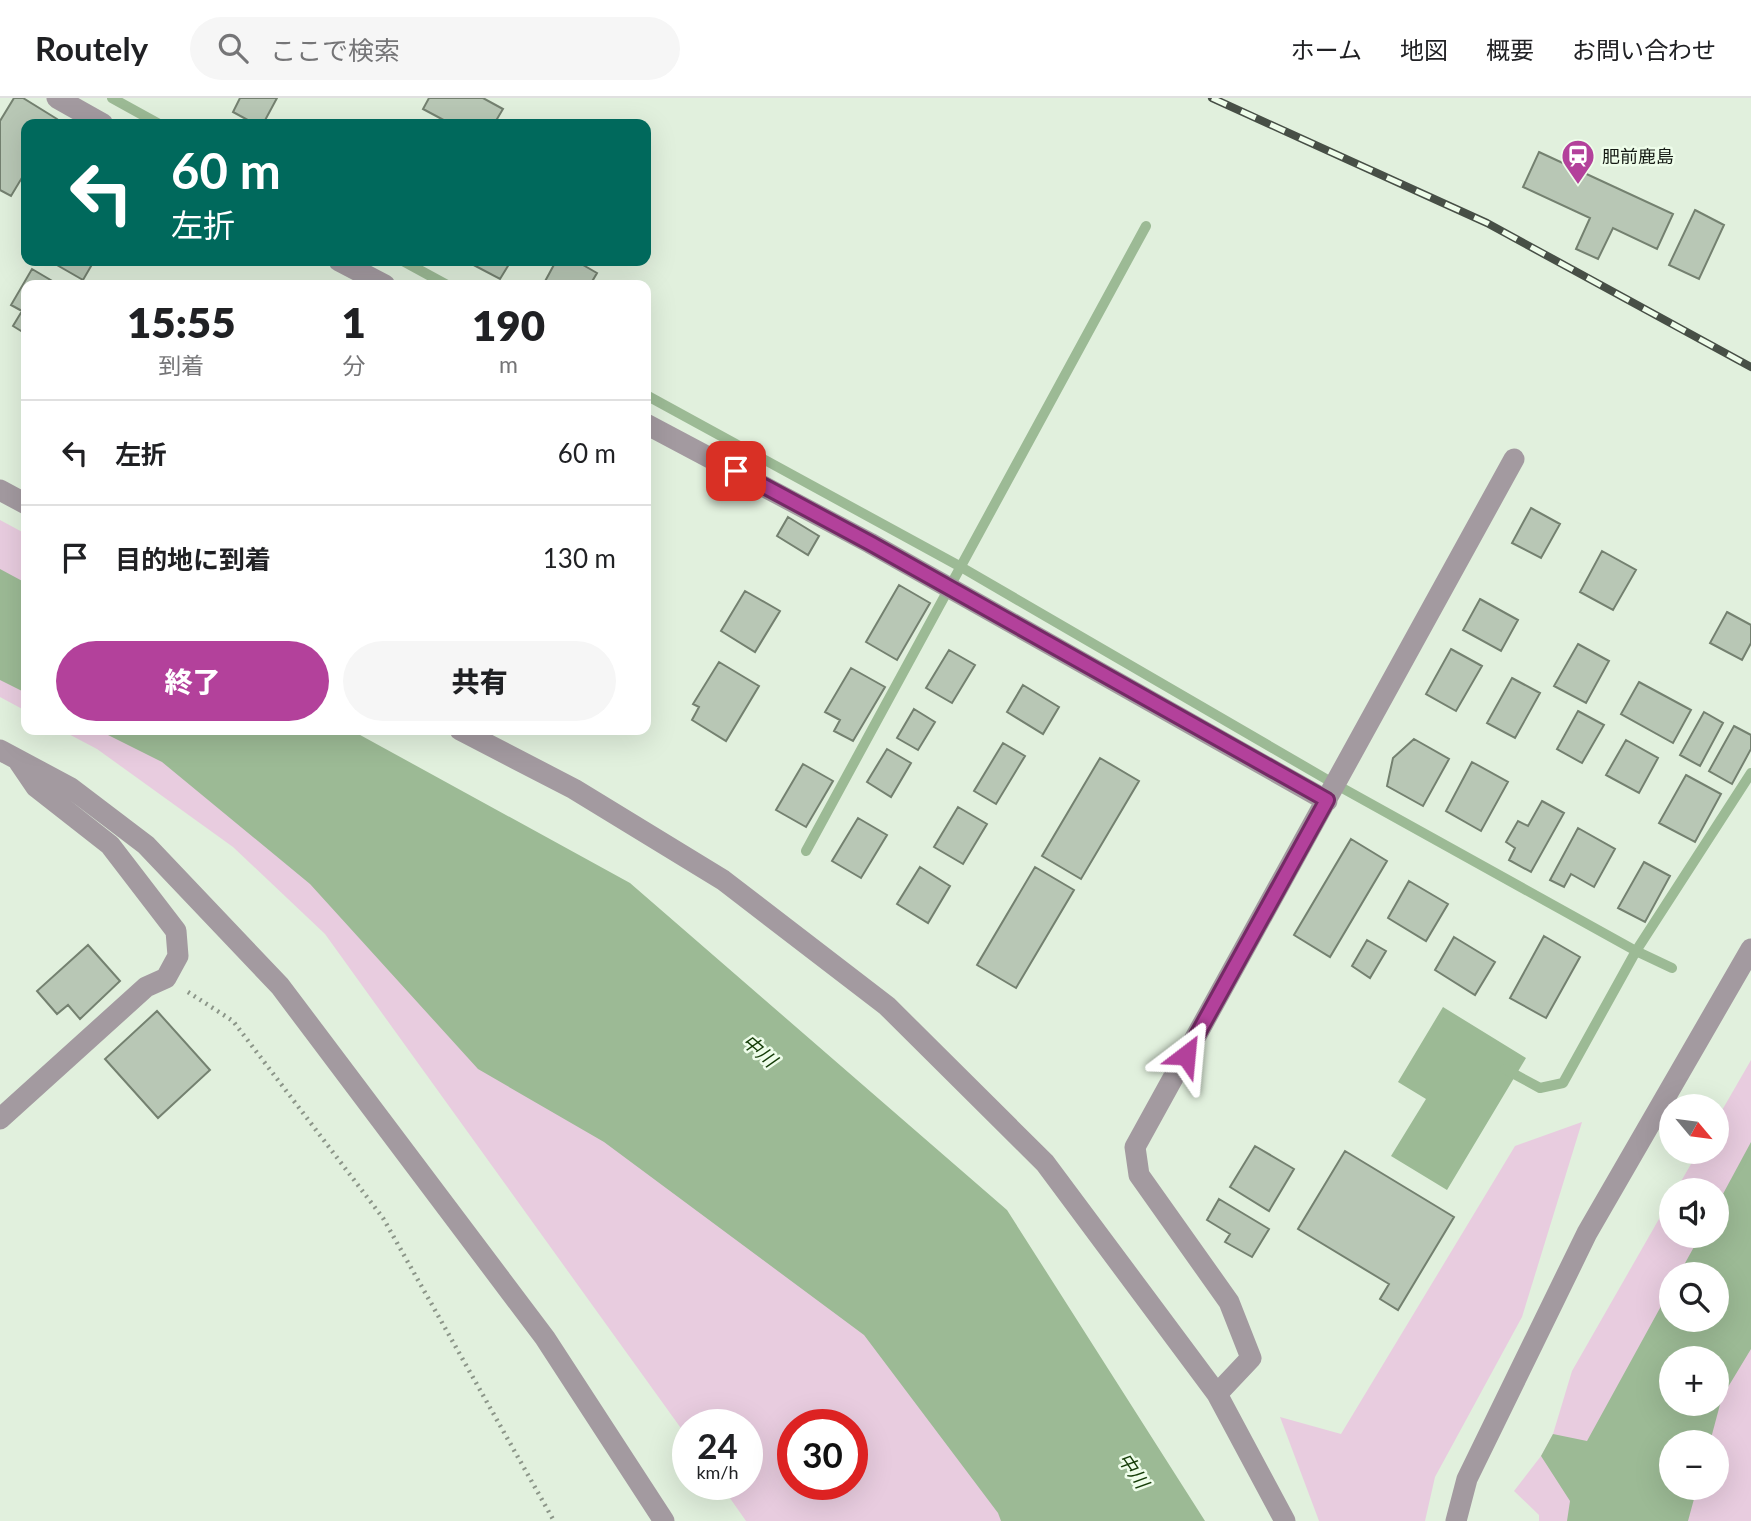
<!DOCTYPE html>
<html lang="ja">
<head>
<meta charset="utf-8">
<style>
	body { margin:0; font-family:Lato,"Noto Sans JP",sans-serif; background:#f6f6f6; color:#202124; height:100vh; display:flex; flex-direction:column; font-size:26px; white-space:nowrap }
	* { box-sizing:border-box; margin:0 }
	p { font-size:23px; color:#757577 }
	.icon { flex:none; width:38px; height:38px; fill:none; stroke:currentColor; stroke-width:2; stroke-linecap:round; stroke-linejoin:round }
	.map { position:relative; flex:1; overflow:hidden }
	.drawer { position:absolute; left:21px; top:182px; width:630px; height:455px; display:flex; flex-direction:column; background:#fff; border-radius:14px; box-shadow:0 7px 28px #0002 }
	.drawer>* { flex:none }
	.hud { position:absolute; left:21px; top:21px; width:630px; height:147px; border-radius:14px; box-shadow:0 7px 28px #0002; background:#00695c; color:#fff; overflow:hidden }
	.needle { width:46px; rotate:119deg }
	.fabs { position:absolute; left:1659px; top:996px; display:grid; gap:14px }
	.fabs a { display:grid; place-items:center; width:70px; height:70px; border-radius:50%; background:#fff; box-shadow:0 7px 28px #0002; font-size:35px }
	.speed { position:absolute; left:672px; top:1311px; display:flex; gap:14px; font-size:35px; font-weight:700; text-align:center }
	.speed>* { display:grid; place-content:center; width:91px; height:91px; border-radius:50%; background:#fff; box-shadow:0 7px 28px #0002; line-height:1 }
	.speed small { font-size:18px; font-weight:400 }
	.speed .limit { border:10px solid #d22; background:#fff; color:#111 }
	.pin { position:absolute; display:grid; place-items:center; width:60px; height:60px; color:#fff; margin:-30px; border-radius:14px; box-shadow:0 4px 10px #0006 }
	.me { position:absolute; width:77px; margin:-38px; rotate:29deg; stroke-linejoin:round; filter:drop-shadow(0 0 5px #0008) }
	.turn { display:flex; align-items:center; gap:24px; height:147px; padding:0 35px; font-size:32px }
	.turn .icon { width:91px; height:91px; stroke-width:2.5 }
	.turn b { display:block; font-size:49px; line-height:60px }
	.eta { display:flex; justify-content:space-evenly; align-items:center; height:119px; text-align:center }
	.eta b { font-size:42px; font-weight:800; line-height:49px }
	.cta { display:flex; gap:14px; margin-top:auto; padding:14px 35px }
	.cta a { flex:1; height:80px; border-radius:42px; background:#b3419b; color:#fff; font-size:28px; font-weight:800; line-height:80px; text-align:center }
	.cta a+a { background:#f6f6f6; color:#202124 }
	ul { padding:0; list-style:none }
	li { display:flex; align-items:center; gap:21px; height:105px; padding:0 35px; border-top:2px solid #e0e0e0 }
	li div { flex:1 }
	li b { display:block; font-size:26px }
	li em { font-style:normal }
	header { display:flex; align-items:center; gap:42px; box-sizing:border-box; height:98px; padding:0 35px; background:#fff; border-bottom:2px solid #e0e0e0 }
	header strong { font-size:33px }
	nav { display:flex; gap:38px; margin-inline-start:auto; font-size:24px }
	.search { width:490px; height:63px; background:#f6f6f6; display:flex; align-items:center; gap:18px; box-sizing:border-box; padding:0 24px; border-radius:38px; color:#757577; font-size:26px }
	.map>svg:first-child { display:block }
	.green { fill:#e8ccdf; fill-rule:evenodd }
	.water { fill:#9cba95; fill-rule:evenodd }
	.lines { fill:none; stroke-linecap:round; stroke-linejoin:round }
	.stream { stroke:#9cba95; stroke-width:10 }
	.building { fill:#b8c7b5; stroke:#748170; stroke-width:2 }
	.path { stroke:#8c9689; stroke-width:4.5; stroke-dasharray:2 5; stroke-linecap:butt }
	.minor { stroke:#a39aa0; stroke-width:21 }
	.rail-casing { stroke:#474f46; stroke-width:8 }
	.rail { stroke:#eefdea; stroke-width:5; stroke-dasharray:16; stroke-linecap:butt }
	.route-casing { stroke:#742a65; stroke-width:18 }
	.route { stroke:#b3419b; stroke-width:12 }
	.labels { text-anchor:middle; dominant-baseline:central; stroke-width:5; stroke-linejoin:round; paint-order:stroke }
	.poi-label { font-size:18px; fill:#161b15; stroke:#eefdea; text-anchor:start }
	.water-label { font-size:19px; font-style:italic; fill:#133b06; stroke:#eefdea }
</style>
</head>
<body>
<header>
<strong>Routely</strong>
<div class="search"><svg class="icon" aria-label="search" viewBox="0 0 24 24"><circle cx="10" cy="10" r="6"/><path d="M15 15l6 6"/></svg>ここで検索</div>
<nav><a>ホーム</a><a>地図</a><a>概要</a><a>お問い合わせ</a></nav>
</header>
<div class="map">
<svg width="1751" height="1423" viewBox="0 0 1751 1423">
	<rect width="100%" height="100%" fill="#e1f0dd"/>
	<path class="green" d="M0 422 26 436V516L0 503Z
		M0 551 26 564V613L0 599Z
		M61 632H169L1120 1423H746L720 1386H747V1326H688V1340L325 836 233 749 97 651ZM793 1326H852V1386H793Z
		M1751 962V1110L1715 1176H1671V1222L1620 1351 1598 1423H1539V1417L1514 1393 1541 1358 1553 1336 1572 1273 1671 1100V1138H1717V1092H1676L1698 1054H1717V1021Z
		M1582 1024 1522 1219 1435 1379 1425 1423H1319L1280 1319 1341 1336 1515 1048Z
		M1751 1192V1423H1657L1671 1390H1717V1344H1681L1717 1306V1260Z"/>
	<path class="water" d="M0 471 26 485V595L0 582Z
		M98 632H351L630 785 1007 1112 1205 1423H1001L998 1415 864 1237 604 1044 478 971 310 786 162 664Z
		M1443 909 1526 960 1447 1092 1391 1058 1426 1001 1398 984Z
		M1751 1044V1251L1722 1299 1710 1344H1671V1390H1697L1688 1423H1567L1570 1403 1541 1358 1553 1336 1587 1343 1671 1190V1222H1717V1176H1679L1700 1138H1717V1107ZM1671 1260H1717V1306H1671Z"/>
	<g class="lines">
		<path class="stream" d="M112 0 159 26
			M403 163 447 187
			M646 297 961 469 1326 681 1636 853 1672 870
			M806 753 1146 128
			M1505 971 1540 990 1563 985 1636 853 1751 675"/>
	</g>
	<path class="building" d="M14 0H23L57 21 54 26H26V73L11 98 0 92V23Z
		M240 0H277L263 26H255L233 14Z
		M429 0H483L503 11 494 26H451L423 11Z
		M1539 54 1673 116 1657 151 1613 130 1598 161 1576 151 1590 120 1523 89Z
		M1695 112 1724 127 1699 181 1669 167Z
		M50 163H94L83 182Z
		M466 163H511L500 181Z
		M556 163H576L597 175 590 187H543Z
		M32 171 59 187H26V236L13 228 22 213 11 207Z
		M1531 410 1560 426 1541 460 1512 445Z
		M788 419 819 438 808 457 777 438Z
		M1602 453 1636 472 1613 512 1580 494Z
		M899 487 930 505 897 562 866 544Z
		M745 493 780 513 755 554 721 533Z
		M1480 501 1518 522 1501 553 1463 532Z
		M1727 514 1751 527V545L1742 562 1710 545Z
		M1578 546 1609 563 1586 605 1554 588Z
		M1451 551 1482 568 1456 613 1426 596Z
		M949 552 975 567 952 605 926 590Z
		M719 564 759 588 726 643 692 622 699 609 693 606Z
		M851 570 885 589 853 643 834 633 840 622 825 614Z
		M1512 580 1540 595 1515 640 1487 625Z
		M1639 584 1691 612 1673 645 1621 616Z
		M1023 587 1059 609 1043 636 1007 614Z
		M914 611 935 624 918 652 897 640Z
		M1578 613 1604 627 1582 665 1557 651Z
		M1704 614 1723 625 1700 668 1680 657Z
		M1734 628 1751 637V651L1732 686 1709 673Z
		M1414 641 1449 661 1423 708 1387 688 1393 660Z
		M1626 642 1658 660 1639 695 1606 677Z
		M1003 645 1025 658 996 706 974 693Z
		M887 651 911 665 891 699 867 684Z
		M1100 660 1139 683 1081 781 1042 758Z
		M1472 664 1508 684 1481 733 1446 713Z
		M803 666 833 683 806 729 776 712Z
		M1686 677 1721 696 1695 744 1659 725Z
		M1542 703 1564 715 1531 774 1509 762 1515 750 1506 744 1518 723 1528 728Z
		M958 709 987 726 963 766 934 749Z
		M858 720 887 737 861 780 832 763Z
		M1578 730 1615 751 1594 789 1571 776 1564 789 1550 782Z
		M1351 741 1387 763 1330 859 1294 837Z
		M1644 764 1670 778 1645 824 1618 810Z
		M920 769 950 788 928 825 897 806Z
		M1035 769 1074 792 1016 890 977 867Z
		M1409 783 1448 806 1426 843 1388 820Z
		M1544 838 1580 859 1546 920 1510 900Z
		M1454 839 1495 864 1475 897 1435 872Z
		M1367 842 1386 853 1370 880 1352 868Z
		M88 847 120 883 80 921 68 907 57 916 37 893Z
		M157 913 210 972 158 1020 105 961Z
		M1255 1048 1294 1071 1269 1113 1230 1089Z
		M1345 1053 1454 1119 1398 1212 1380 1201 1389 1186 1298 1131Z
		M1219 1101 1269 1131 1252 1159 1225 1144 1230 1136 1207 1122Z"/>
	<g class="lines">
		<path class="path" d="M188 894 233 923 383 1120 554 1423"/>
		<path class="minor" d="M57 0 103 26
			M339 163 385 187
			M646 326 870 445 1327 703
			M0 392 26 406
			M460 632 574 691 723 782 887 908 1045 1065 1217 1296 1285 1423
			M0 652 71 690 146 747 280 888 545 1240 664 1423
			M0 1021 146 889 166 880 178 858 176 833 110 747 36 689 19 664
			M1217 1296 1251 1260 1229 1204 1139 1077 1135 1049 1514 361
			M1456 1423 1467 1381 1587 1135 1751 851"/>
		<defs>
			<path id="rail" d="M1212 0 1487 125 1751 269"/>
		</defs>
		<use href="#rail" class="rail-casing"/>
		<use href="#rail" class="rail"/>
	</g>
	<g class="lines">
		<defs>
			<path id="route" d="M736 373 870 445 1327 702 1186 957"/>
		</defs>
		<use href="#route" class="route-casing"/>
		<use href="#route" class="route"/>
	</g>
	<defs>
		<symbol id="station-pin" viewBox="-11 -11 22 30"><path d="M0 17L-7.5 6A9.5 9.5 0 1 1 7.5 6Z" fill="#b3419b" stroke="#eefdea"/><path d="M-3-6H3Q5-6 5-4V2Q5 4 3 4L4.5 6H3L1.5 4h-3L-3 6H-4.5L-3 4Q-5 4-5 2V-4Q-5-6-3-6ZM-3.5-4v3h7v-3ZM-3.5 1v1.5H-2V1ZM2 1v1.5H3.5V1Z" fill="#fff"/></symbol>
	</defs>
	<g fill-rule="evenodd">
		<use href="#station-pin" x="1559" y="39" width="38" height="52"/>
	</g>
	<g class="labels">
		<g class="poi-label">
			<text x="1602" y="58">肥前鹿島</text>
		</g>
		<g class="water-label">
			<text transform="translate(760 952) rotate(41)">中川</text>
			<text transform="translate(1134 1372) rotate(56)">中川</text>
		</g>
	</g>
</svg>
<div class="fabs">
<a><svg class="needle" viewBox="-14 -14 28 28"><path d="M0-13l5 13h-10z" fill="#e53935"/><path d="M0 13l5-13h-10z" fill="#757577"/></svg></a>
<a><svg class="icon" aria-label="sound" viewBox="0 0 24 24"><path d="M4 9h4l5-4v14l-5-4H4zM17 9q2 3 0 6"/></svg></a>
<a><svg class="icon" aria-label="search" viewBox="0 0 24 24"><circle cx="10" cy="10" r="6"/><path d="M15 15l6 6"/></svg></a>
<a>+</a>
<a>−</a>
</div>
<div class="speed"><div>24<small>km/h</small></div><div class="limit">30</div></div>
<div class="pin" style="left:736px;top:373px;background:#d93025"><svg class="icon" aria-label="arrive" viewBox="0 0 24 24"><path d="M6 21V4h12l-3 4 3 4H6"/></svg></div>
<svg class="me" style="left:1186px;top:957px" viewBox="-20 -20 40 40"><path d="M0-17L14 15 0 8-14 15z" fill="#b3419b" stroke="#fff" stroke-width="4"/></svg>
<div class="hud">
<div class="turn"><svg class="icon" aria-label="left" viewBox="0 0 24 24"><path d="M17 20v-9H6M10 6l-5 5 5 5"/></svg><div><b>60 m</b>左折</div></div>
</div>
<section class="drawer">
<div class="eta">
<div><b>15:55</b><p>到着</p></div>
<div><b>1</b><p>分</p></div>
<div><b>190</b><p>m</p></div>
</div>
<ul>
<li><svg class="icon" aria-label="left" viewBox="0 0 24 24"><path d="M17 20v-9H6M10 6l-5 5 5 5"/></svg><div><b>左折</b></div><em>60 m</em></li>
<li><svg class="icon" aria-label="arrive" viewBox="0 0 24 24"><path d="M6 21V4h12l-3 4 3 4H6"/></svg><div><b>目的地に到着</b></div><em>130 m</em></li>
</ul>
<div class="cta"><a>終了</a><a>共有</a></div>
</section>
</div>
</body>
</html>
